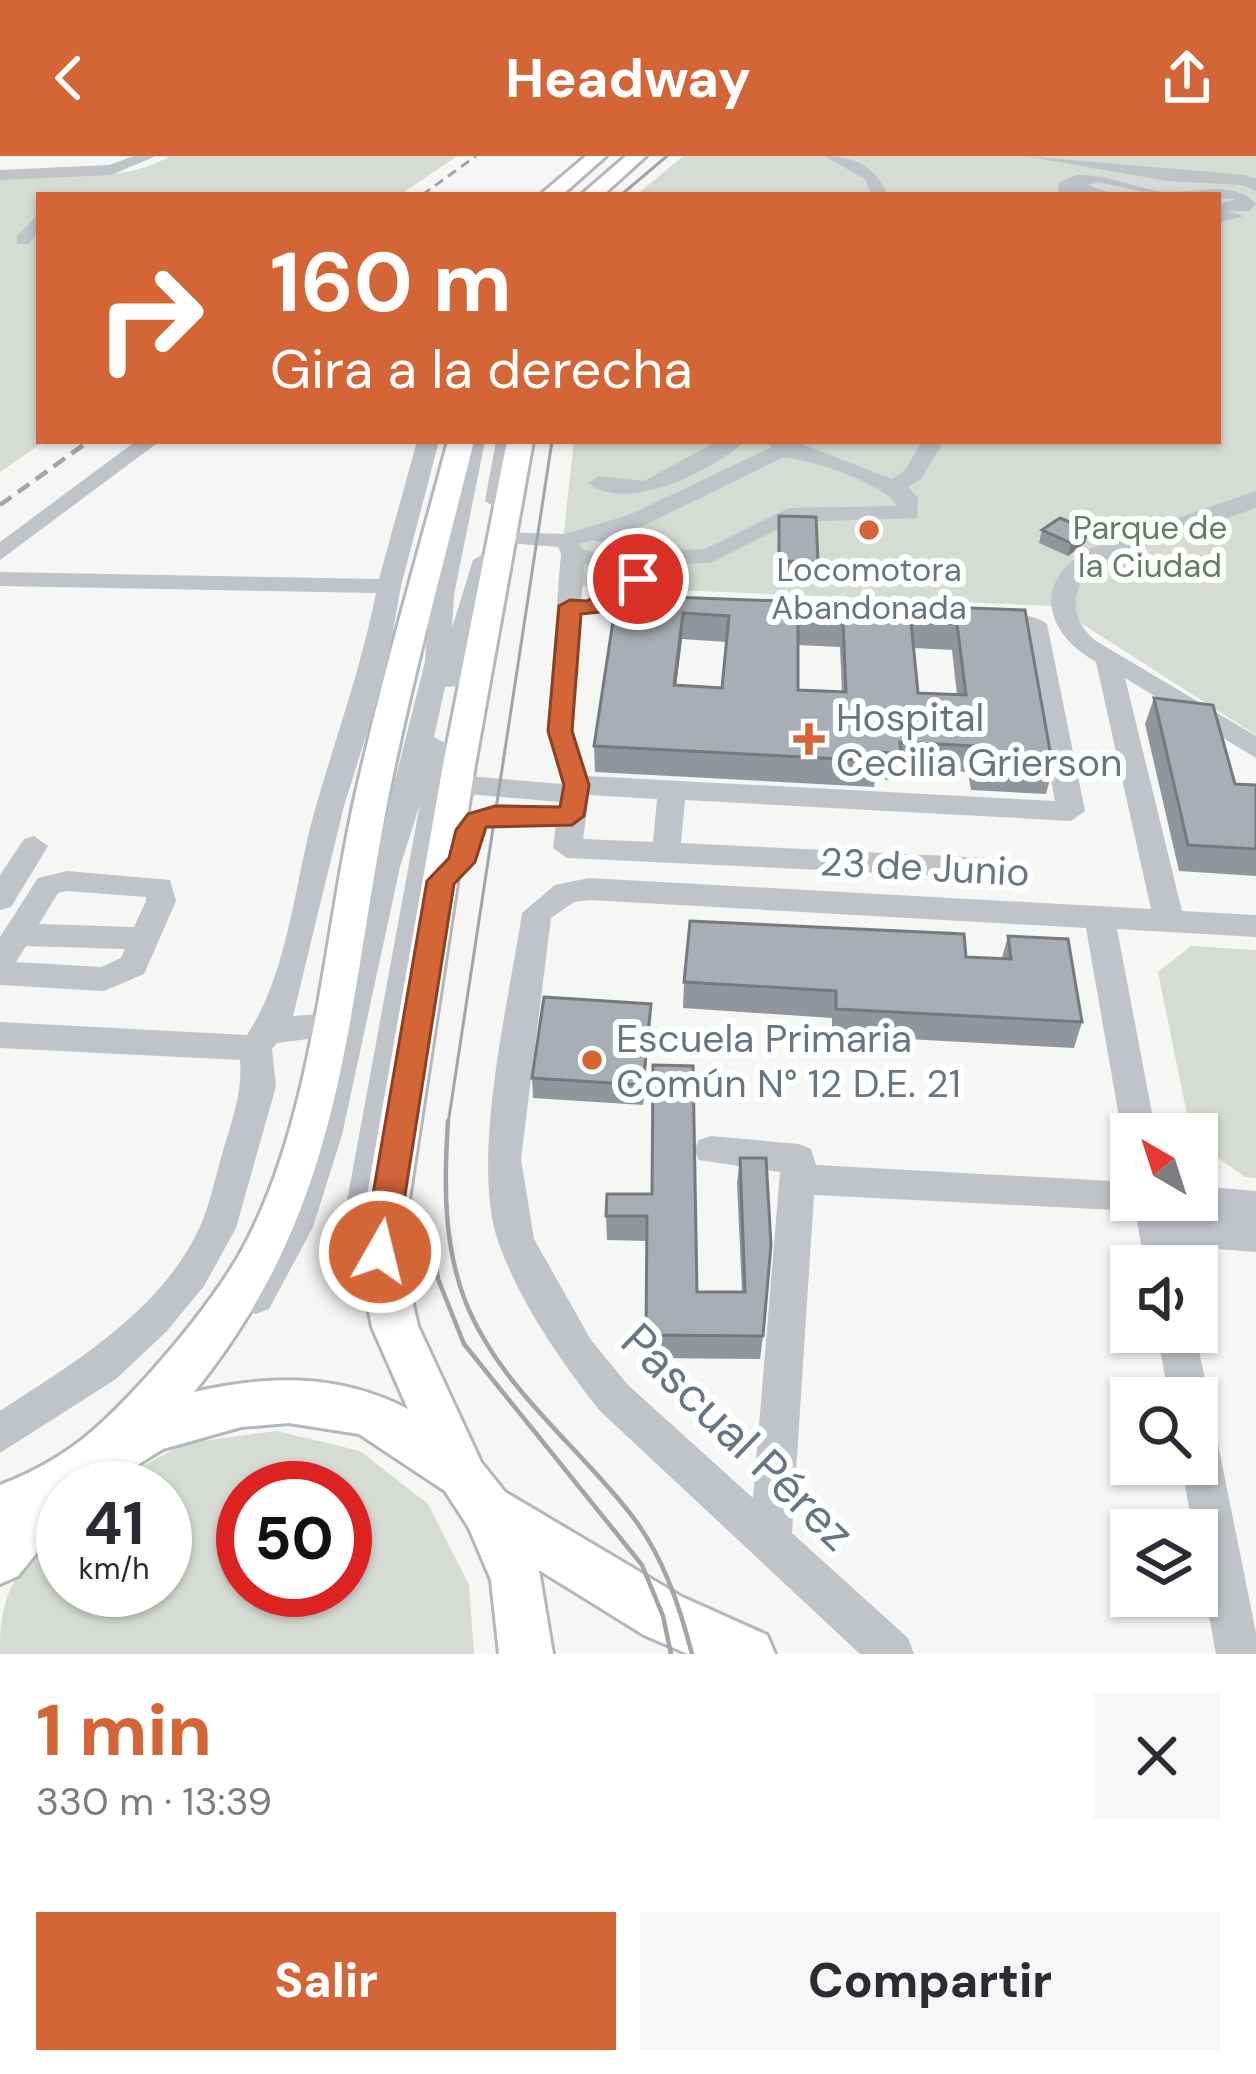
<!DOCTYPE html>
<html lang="es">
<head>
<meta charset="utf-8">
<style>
	body { margin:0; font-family:"DM Sans",sans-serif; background:#f7f7f7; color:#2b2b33; height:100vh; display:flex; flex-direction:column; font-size:45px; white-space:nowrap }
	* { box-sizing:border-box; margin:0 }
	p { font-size:39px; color:#7c7c81 }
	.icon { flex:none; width:66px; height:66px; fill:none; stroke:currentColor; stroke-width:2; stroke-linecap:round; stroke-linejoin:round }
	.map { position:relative; height:1498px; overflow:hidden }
	.details { display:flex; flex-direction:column; background:#fff; flex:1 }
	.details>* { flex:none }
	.hud { position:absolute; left:36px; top:36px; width:1185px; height:252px; border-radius:0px; box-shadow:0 3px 9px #0004; background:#d36537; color:#fff; overflow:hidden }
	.needle { width:78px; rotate:321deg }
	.fabs { position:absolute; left:1110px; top:957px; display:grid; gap:24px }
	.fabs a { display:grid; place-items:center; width:108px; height:108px; border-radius:0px; background:#fff; box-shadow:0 3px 9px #0004; font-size:60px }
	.speed { position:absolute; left:36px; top:1305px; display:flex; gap:24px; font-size:60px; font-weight:700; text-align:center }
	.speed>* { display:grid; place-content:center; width:156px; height:156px; border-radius:50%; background:#fff; box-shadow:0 3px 9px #0004; line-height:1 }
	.speed small { font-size:30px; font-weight:400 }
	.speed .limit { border:18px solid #d22; background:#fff; color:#111 }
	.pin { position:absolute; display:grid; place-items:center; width:102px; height:102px; color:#fff; margin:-51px; border:6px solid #fff; border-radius:50%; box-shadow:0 3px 12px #0007 }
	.me { position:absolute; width:132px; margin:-66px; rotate:8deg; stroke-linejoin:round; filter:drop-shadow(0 0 9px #0008) }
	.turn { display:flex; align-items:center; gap:42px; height:252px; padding:0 36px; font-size:54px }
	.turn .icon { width:156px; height:156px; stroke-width:2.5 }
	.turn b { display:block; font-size:84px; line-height:102px }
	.round { display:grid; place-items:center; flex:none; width:126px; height:126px; border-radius:0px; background:#f7f7f7 }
	.headline { display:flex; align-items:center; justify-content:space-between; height:204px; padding:0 36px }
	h1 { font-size:72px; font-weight:800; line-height:90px; color:#d36537 }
	.primary-button { display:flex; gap:24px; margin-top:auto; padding:24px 36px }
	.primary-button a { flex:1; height:138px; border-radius:0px; background:#d36537; color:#fff; font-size:48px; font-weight:800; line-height:138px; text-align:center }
	.primary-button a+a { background:#f7f7f7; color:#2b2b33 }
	header { display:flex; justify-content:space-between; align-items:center; height:156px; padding:0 36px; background:#d36537; color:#fff; font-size:54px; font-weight:800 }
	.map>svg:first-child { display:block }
	.green { fill:#d6dbd3; fill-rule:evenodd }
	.water { fill:#bbc3c9 }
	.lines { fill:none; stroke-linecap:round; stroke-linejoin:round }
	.major-casing { stroke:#b4b7bb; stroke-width:6 }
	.minor { fill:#c0c3c7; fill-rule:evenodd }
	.major { fill:#fff; fill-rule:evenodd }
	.tram-far1 { stroke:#a0a5ab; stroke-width:3 }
	.tram { stroke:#a0a5ab; stroke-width:4.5 }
	.rail-far1 { stroke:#a0a5ab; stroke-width:3; stroke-dasharray:10 6; stroke-linecap:butt }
	.rail { stroke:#a0a5ab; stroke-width:4.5; stroke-dasharray:14 8; stroke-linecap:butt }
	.wall { fill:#90969b; fill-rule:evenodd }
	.shaded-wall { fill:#767a7e }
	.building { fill:#a8aeb4; stroke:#767a7e; stroke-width:3; fill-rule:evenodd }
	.route { fill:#d36537; stroke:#894224; stroke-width:3 }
	.poi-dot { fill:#d36537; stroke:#fff; stroke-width:4.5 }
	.labels { text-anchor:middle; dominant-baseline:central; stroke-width:12; stroke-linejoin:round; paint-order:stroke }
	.far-park-label { font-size:33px; fill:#697a66; stroke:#fff }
	.far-poi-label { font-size:33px; fill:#687582; stroke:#fff }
	.poi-label { font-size:39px; fill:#687582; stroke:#fff; text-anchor:start }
	.street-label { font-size:39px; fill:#687582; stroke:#fff }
	.near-street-label { font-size:48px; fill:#687582; stroke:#fff }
</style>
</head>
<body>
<header><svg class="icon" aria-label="back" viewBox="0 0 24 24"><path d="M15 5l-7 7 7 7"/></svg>Headway<svg class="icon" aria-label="share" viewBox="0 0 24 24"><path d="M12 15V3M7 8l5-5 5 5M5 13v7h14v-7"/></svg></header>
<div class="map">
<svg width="1256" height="1498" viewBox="0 0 1256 1498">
	<rect width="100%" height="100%" fill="#f6f6f4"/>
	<path class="green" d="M170 0H457L400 39H39V285H45L0 316V14C55 16 121 30 170 0Z
		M683 0H1256V579L1054 450 558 429 574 285H1218V39L639 37Z
		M1191 790 1256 794V1022L1245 1021 1197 987V978H1191L1158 816Z
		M277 1275 360 1295 428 1348 469 1429 474 1498H0C0 1431 17 1415 63 1369V1434H165V1332H101L186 1287ZM243 1332H345V1434H243Z"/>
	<path class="water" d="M1076 19C1104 18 1126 28 1153 34 1186 42 1231 20 1256 48L1249 55H1228L1244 60 1218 67V49L1235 43 1155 39 1099 26 1088 29 1116 39 1059 37 1058 27Z"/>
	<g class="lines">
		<defs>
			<path id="major" d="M586 0H606L562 39H540Z
				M626 0H646L603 39H581Z
				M448 285H474C444 406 411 526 387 648 344 871 345 1050 194 1236 269 1219 338 1217 408 1253L372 1171 357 1096 443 609 507 285H533L475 609 401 1096 418 1170 481 1306 505 1336 682 1441 767 1479 775 1498H688L644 1479 539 1414 553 1498H499L491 1424 469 1372 445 1335 359 1278 289 1267 241 1271 163 1293 100 1332H63V1364L18 1420 0 1428V1329C68 1303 102 1270 150 1217 182 1181 213 1143 238 1101 313 970 322 791 354 645 381 524 416 405 448 285Z"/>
		</defs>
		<use href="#major" class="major-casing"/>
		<path class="minor" d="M134 0H156L111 19 0 24V14L109 9Z
			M824 0C855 0 876 11 888 39H872L865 23Z
			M1024 0 1245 19 1256 23V35L1242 29 1168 25Z
			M39 57V74L29 88H17V80Z
			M136 285H160L0 404V386Z
			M417 285H439L401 430 385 519 344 650 293 860 336 857 425 506 430 439 463 285H485L454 439 452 472 473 404 485 397 497 404 462 524 458 530 445 531 434 581 449 589V623L467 620 562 628 547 576 561 398 558 391 495 386V376L565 378 629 359 772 291 764 285H794L892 323 905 314 922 285H944L921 323 908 331 918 342 917 362 793 366 710 407 683 408 593 384 579 388 582 393 644 411 646 429 620 446 651 447 663 454 651 461 581 455 573 576 587 620 1055 645 1024 475 987 473 975 466C991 454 1032 456 1047 468L1085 655 1071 665 685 644 681 687 1009 703 1024 713 1009 723 567 702 553 692 556 669 515 667 486 673 471 707 451 732 436 734 383 1045 394 1085 389 1096 376 1101 363 1096 347 1045 420 648 400 711 342 979 313 1071 269 1153 256 1158 243 1153 237 1141 278 1067 308 979 331 880 277 887 272 893 276 930 236 1072 204 1130 166 1176 116 1223 0 1297V1255C75 1206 165 1153 202 1066 211 1044 216 1018 223 995 232 964 243 936 240 904L0 892V866L247 879C290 813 294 725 316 650 337 577 361 513 376 437L0 430V416L379 423ZM782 302C807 301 888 329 897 350L789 352 705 393 683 394 618 377 645 369ZM584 408 624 420 623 425 581 448ZM467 638 560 646 559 650 500 648 466 659 441 707 448 642ZM589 639 657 643 653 686 583 683Z
			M496 285H518L507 345 496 352 485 345Z
			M718 285H745C713 315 627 358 588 327L599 320 644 325Z
			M1256 335V351L1245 356 1096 408C1070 431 1068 463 1096 485L1256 580V602L1125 522 1182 755 1256 759V781L1117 773 1156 978H1131V989L1122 978 1086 772 589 744 574 746 551 762 521 1003 534 1083 591 1184 628 1229 753 1342 780 1016 699 1004 694 994 699 984 711 980 799 988 811 993 816 1009 1131 1026V1044H1197V1030L1256 1035V1096L1178 1090 1181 1110H1145L1135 1055 814 1039 792 1377 908 1482 914 1498H860L600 1255C561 1206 521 1148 499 1088 469 1005 509 846 522 757L555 729 589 722 1151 753 1096 506C1043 476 1032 424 1091 392Z
			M34 680 48 690 11 751 0 754V719L24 683Z
			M67 715 170 724 176 745 144 818 104 835 0 829V781L38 722ZM67 735 146 741V745L134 771 39 768 58 737ZM26 790 125 793 121 802 101 811 16 806Z
			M1157 1176H1195L1209 1242 1203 1255 1197 1258V1242H1169Z
			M1197 1264 1211 1269 1217 1283 1256 1477V1498H1216L1181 1308H1197Z"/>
		<use href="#major" class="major"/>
		<path class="tram-far1" d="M621 39 667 0
			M448 968 552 285"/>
		<path class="tram" d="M448 965C444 1026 443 1089 466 1147 500 1231 575 1287 629 1356 662 1397 679 1448 692 1498
			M431 1080 438 1123 464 1188 642 1409 663 1460 671 1498"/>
		<path class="rail-far1" d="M422 39 476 0"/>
		<path class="rail" d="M0 349 89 285"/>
	</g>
	<path class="wall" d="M779 360 818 406 816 425 777 424Z
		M1042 374H1089L1085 387 1068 400 1039 387Z
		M617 439 1025 454 1053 612 1046 638 971 634 968 616 898 612 896 624 875 623 874 631 595 616 594 590ZM682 483 726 486 722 532 676 529ZM798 489 840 491 842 536 798 534ZM914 492 952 494 957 539 918 537Z
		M1154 542 1235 628 1256 629V720L1179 715 1145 568Z
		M1008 780 1082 866 1074 892 832 879V862L683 852 684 826 966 801 1002 802Z
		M651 848 643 949 533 942 532 922Z
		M740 1002 763 1180 760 1203 646 1202V1085L607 1084 606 1060 651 1038 697 1136H742L737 1027Z"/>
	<path class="shaded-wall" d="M1089 374 1085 387 1068 400 1071 387Z
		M683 457 682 483 673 555 674 529Z
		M651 848 650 867 643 949V929Z"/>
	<path class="building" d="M779 360 816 361 818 406 779 405Z
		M1060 362 1089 374 1071 387 1042 374Z
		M617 439 1025 454 1053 612 976 608 974 590 900 586 901 598 877 596 878 605 594 590ZM683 457 729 460 722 532 674 529ZM798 463 843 465 846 536 798 534ZM911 466 957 468 966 539 918 537Z
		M1154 542 1213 549 1235 628 1256 629V693L1188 689Z
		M690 765 964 778 966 801 1011 803 1008 780 1068 783 1082 866 836 853V835L684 826Z
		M544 841 651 848 643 929 532 922Z
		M653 909 693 910 697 1136H745L740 1002H766L771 1089 763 1180 646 1179 647 1060H606L607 1038H652Z"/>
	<path class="route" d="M638 417 649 423 646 428 599 456 581 458 572 575 589 629 584 660 572 669 486 671 475 706 454 728 396 1096 391 1107 380 1111 368 1107 363 1096 427 725 449 702 456 674 468 658 495 650 560 651 564 629 548 575 559 450 570 444 587 445Z"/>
	<g class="poi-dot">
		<circle cx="869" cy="374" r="12"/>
		<path d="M803 565h12v12h12v12h-12v12h-12v-12h-12v-12h12z"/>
		<circle cx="592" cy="904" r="12"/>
	</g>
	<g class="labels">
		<g class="far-park-label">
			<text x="1150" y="371">Parque de<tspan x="1150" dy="38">la Ciudad</tspan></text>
		</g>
		<g class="far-poi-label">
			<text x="869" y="413">Locomotora<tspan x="869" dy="38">Abandonada</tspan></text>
		</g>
		<g class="poi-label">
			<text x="836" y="561">Hospital<tspan x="836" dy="45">Cecilia Grierson</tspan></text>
			<text x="616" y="882">Escuela Primaria<tspan x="616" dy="45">Común N° 12 D.E. 21</tspan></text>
		</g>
		<g class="street-label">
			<text transform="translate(925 711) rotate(3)">23 de Junio</text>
		</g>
		<g class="near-street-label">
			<text transform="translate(738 1281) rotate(44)">Pascual Pérez</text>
		</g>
	</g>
</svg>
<div class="fabs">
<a><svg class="needle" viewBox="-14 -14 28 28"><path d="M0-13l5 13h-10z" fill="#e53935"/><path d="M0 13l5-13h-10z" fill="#7c7c81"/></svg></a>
<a><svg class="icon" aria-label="sound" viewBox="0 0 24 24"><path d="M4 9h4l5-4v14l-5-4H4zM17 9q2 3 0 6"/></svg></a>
<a><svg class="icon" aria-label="search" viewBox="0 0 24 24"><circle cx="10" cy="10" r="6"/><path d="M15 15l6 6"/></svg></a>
<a><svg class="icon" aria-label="layers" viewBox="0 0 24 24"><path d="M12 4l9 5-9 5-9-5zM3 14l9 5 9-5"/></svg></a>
</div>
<div class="speed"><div>41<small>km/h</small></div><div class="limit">50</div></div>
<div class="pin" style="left:638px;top:423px;background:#d93025"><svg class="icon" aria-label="arrive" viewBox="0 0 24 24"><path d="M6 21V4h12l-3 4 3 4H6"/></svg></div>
<svg class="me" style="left:380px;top:1096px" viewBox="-20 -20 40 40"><circle r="17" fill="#d36537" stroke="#fff" stroke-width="3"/><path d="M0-11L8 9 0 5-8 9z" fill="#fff"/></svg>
<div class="hud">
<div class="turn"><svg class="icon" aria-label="right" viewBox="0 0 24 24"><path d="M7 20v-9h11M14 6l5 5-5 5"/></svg><div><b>160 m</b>Gira a la derecha</div></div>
</div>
</div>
<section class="details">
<div class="headline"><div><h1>1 min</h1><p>330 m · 13:39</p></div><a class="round"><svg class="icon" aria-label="close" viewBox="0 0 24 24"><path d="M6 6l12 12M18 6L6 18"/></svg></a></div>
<div class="primary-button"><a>Salir</a><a>Compartir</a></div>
</section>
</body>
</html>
